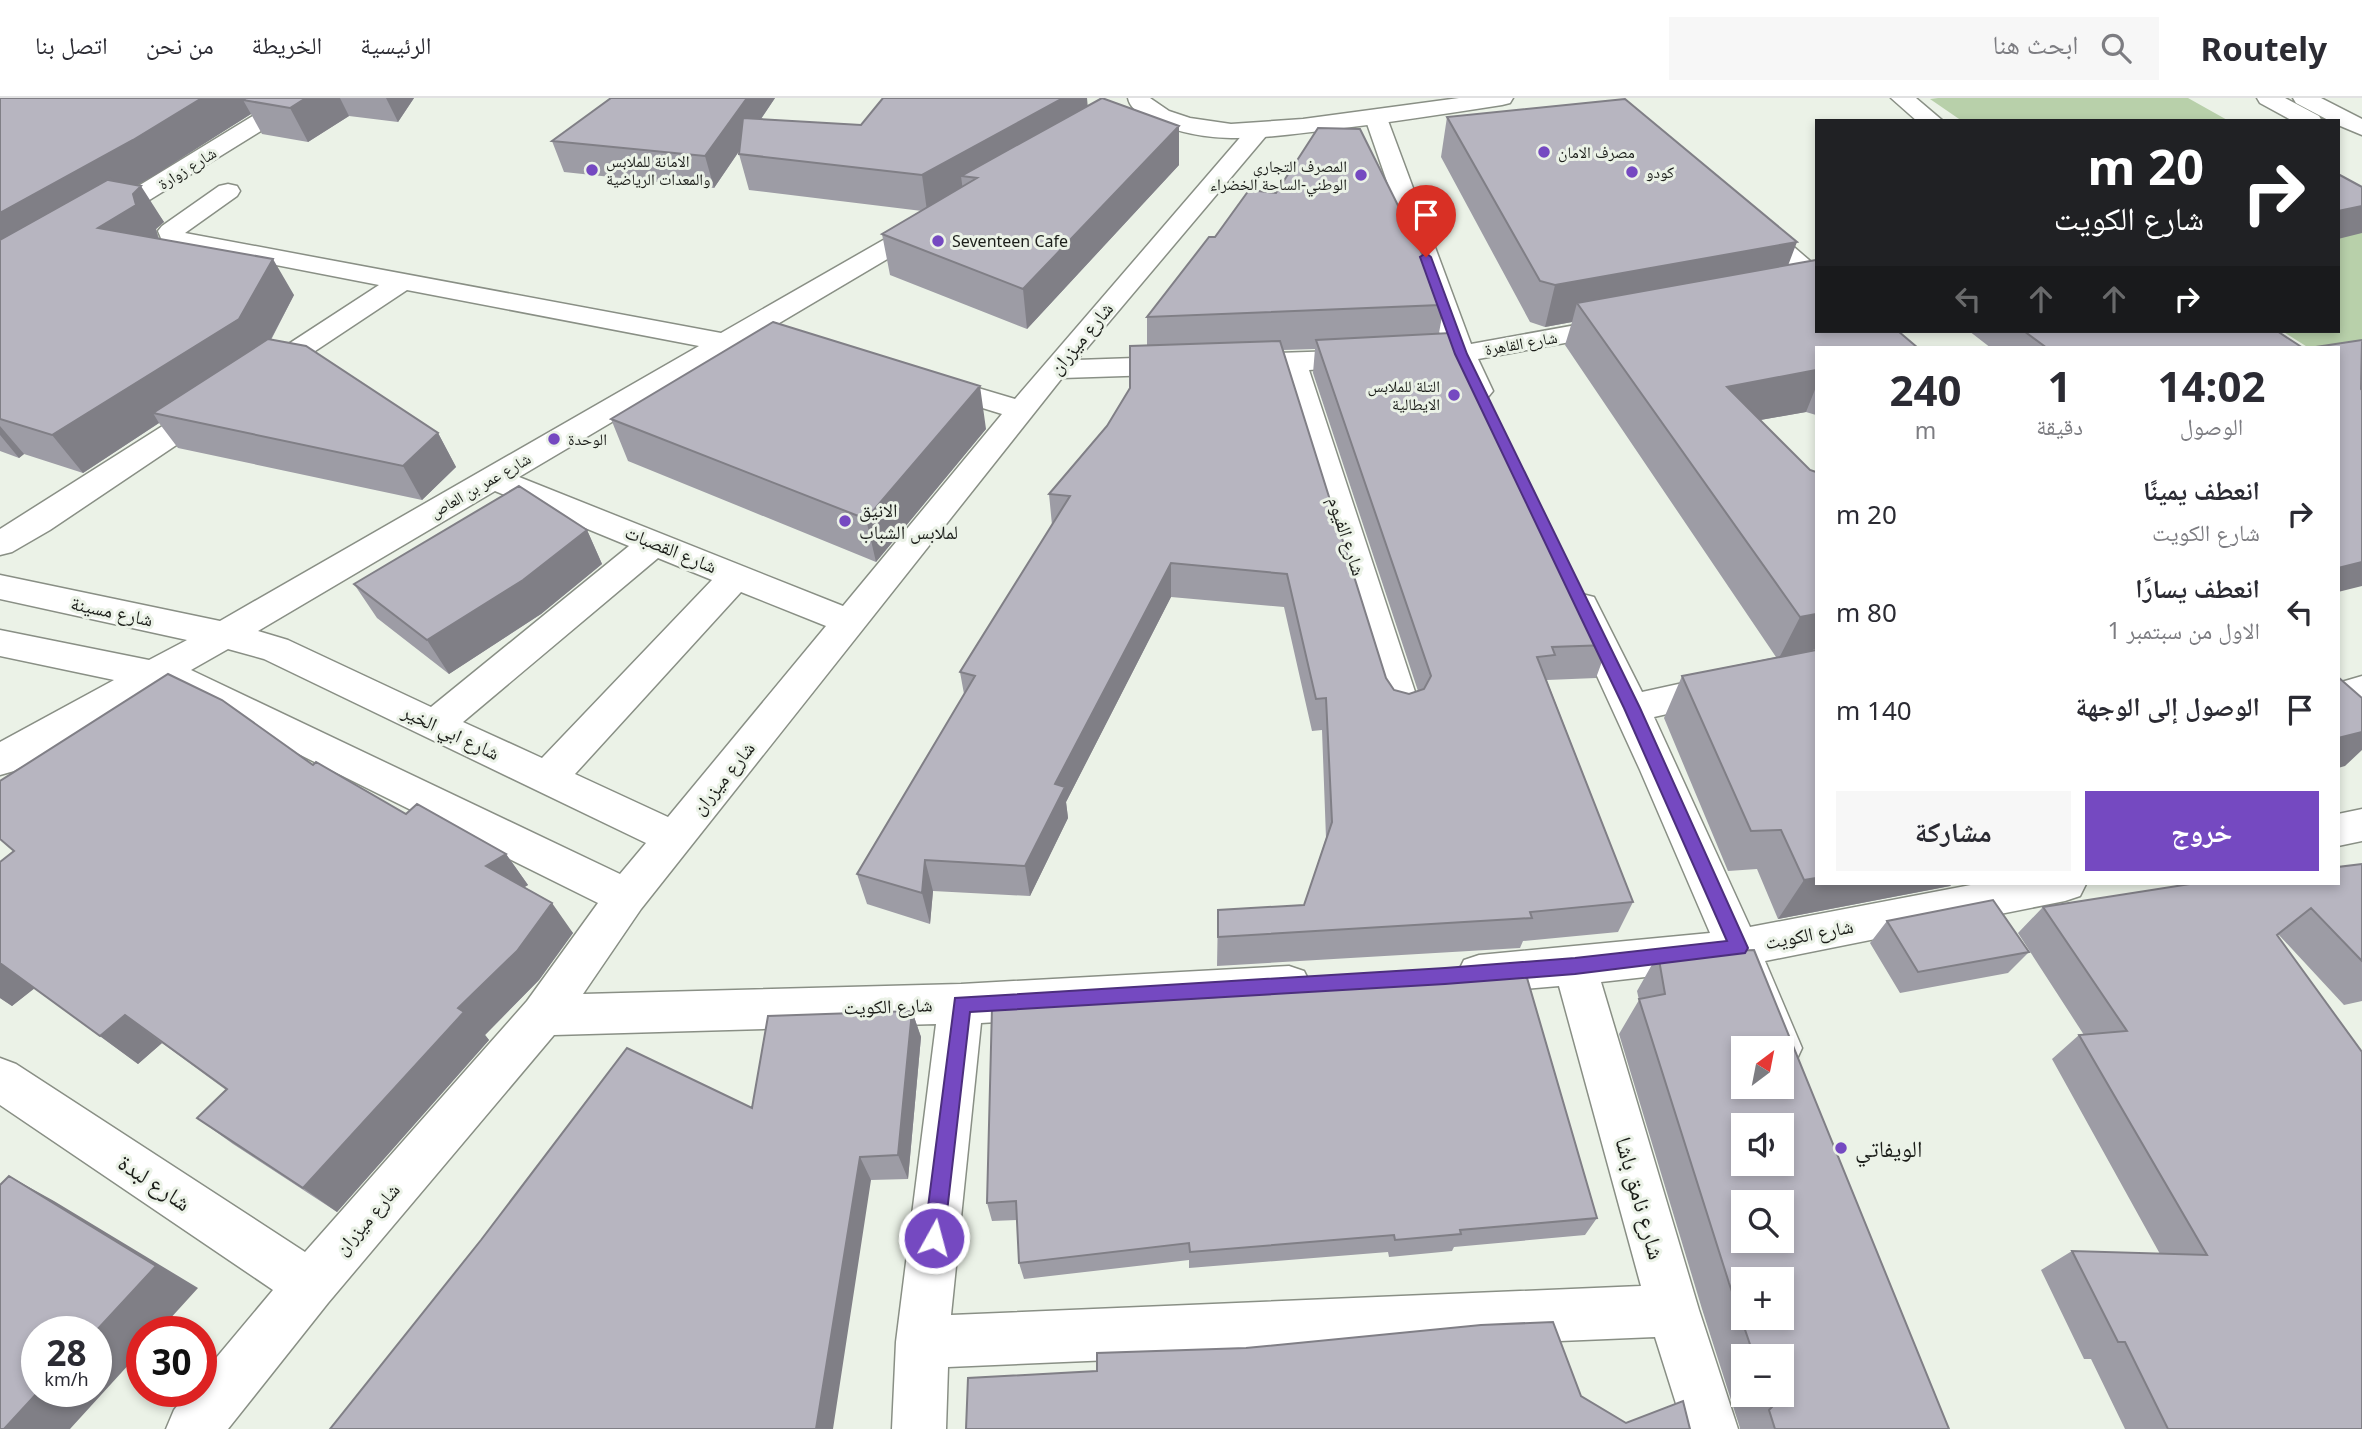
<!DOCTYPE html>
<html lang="ar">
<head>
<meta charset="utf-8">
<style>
	body { margin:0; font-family:"Noto Sans","Noto Naskh Arabic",sans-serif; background:#f7f7f7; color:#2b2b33; direction:rtl; height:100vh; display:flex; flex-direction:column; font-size:26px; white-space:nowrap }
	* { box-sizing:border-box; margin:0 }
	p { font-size:23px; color:#7c7c81 }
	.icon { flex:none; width:38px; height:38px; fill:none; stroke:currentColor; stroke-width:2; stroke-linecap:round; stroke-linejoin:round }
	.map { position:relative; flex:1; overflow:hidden; direction:ltr }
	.panel { position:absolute; left:1815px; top:248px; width:525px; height:539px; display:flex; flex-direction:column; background:#fff; border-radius:0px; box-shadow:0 4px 10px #0003; direction:rtl }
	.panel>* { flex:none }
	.hud { position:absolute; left:1815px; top:21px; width:525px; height:214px; border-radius:0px; box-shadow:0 4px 10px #0003; direction:rtl; background:#202124; color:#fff; overflow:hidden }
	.needle { width:46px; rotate:32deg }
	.fabs { position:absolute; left:1731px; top:938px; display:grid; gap:14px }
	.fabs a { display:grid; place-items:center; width:63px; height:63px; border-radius:0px; background:#fff; box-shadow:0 4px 10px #0003; font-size:35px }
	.speed { position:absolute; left:21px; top:1218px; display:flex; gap:14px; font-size:35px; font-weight:700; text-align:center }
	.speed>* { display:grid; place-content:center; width:91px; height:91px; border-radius:50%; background:#fff; box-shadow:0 4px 10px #0003; line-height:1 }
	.speed small { font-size:18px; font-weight:400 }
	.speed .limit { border:10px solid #d22; background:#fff; color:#111 }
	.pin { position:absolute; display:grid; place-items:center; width:60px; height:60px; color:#fff; margin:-72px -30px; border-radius:50% 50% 50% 0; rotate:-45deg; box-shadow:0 0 7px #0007 }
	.pin .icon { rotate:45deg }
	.me { position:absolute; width:77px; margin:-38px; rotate:7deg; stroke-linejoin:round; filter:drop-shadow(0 0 5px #0008) }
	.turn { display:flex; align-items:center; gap:24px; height:147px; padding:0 21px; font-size:32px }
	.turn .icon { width:91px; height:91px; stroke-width:2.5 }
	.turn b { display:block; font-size:49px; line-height:60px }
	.lanes { display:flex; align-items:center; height:66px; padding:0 21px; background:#0003; justify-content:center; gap:35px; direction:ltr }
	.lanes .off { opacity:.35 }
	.eta { display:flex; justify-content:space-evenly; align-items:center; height:119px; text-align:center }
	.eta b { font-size:42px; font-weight:700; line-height:49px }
	.primary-button { display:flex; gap:14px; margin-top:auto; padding:14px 21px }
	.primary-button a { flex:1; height:80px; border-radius:0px; background:#7549c1; color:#fff; font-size:28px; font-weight:700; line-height:80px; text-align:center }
	.primary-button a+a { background:#f7f7f7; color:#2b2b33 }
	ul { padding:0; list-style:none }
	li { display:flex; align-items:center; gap:21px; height:98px; padding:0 21px }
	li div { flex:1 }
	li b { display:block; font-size:26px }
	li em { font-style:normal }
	header { display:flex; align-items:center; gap:42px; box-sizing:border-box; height:98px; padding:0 35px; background:#fff; border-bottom:2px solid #e1e1e2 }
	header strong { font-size:33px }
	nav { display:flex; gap:38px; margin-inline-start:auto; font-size:24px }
	.search { width:490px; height:63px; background:#f7f7f7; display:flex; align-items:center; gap:18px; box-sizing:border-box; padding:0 24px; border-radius:0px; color:#7c7c81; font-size:26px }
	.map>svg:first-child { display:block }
	.green { fill:#b8d0aa }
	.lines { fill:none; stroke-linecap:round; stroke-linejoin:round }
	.minor-casing { stroke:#898f85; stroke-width:3 }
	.major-casing { stroke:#898f85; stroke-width:3 }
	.minor { fill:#fff; fill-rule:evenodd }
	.major { fill:#fff; fill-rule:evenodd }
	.wall { fill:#9d9ca5; fill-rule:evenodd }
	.shaded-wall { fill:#807f86 }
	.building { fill:#b7b5c0; stroke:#807f86; stroke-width:2; fill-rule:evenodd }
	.route { fill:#7549c1; stroke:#4c2f7d; stroke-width:2 }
	.poi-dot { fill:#7549c1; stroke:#ebf2e7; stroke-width:2.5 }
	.labels { text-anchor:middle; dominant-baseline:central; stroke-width:6; stroke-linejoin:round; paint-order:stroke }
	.far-poi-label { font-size:16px; fill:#1b1d19; stroke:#ebf2e7; text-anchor:start }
	.far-street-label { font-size:16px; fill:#1b1d19; stroke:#ebf2e7 }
	.street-label { font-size:19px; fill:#1b1d19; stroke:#ebf2e7 }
	.poi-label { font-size:19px; fill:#1b1d19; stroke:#ebf2e7; text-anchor:start }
	.near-poi-label { font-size:23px; fill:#1b1d19; stroke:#ebf2e7; text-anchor:start }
	.near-street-label { font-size:23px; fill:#1b1d19; stroke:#ebf2e7 }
</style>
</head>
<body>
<header>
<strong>Routely</strong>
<div class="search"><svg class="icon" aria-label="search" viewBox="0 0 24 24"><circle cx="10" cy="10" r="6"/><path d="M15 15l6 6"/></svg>ابحث هنا</div>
<nav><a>الرئيسية</a><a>الخريطة</a><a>من نحن</a><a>اتصل بنا</a></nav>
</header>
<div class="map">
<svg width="2362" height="1331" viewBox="0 0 2362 1331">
	<rect width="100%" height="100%" fill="#ebf2e7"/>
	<path class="green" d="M1938 0H2188L2229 23H1962L1930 1Z
		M2338 83 2362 96V285L2338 250H2309L2282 233H2338Z"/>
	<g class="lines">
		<defs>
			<path id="minor" d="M282 0H309L306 5 109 127 100 130 91 127 87 122 91 117Z
				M1891 0H1916L1943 23H1917Z
				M1376 13 1384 15 1387 20 1471 246 1620 219 1630 221 1634 227 1630 233 1478 261 1493 293 1488 299 1478 302 1468 299 1451 265 1428 263 1424 257 1428 251 1444 248 1365 20 1368 15Z
				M1258 26 1266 28 1270 33 1266 38 1077 262 1367 252 1377 255 1381 261 1377 267 1309 272 1421 612 1415 622 1402 626 1389 622 1383 612 1280 273 1062 280 641 811 583 896 961 886 1289 868 1304 873 1311 887 1304 901 1289 906 981 925 951 1217 1641 1188 1559 888 1479 895 1464 890 1457 876 1464 862 1479 857 1710 835 1640 672 1565 508 1570 499 1582 496 1594 499 1642 594 1816 556V582L1654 619 1750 829 1976 786H2086L2080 798 2065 803 1765 863 1802 950 1795 965 1782 970V950H1756L1725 870 1601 884 1699 1212 1738 1331H1684L1655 1239 948 1269 946 1331H892L896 1244 936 926 554 937 328 1205 228 1331H166L174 1312 189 1293H201V1278L273 1192 0 1007V960L16 966 305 1154 527 903 598 805 176 595 158 591 14 673 0 677V644L114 582 0 558V532L149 562 187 542 0 501V477L220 523 699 248 407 192 270 283 260 286 250 283 245 277 250 271 379 187 163 145 158 133 162 128 219 88 228 86 237 88 240 93 237 98 185 135 721 235 920 121 929 118 938 121 942 126 938 131 519 379 843 508 1002 316 921 291 916 285 921 279 931 276 1015 301 1250 28ZM495 393 629 448 431 609 288 542 258 533ZM658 460 712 482 542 660 463 624ZM741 494 826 528 668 719 575 676ZM228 551 264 561 646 745 620 776 191 572Z
				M1750 116 1759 119 1816 168V189L1807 187 1741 129 1737 124 1741 119Z
				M213 300 224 303 228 309 224 315 50 432 12 454 0 457V431L202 303Z
				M2362 578V606L2338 613V585Z
				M2362 711V743L2338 748V716Z"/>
			<path id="major" d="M1128 0H1150L1169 13 1190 20 1231 26 1303 21 1459 0H1513L1510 5 1502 7C1444 16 1386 25 1328 32 1268 39 1200 51 1145 18 1137 13 1130 10 1128 0Z
				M2257 0H2285L2319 18 2322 23H2293L2260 5Z
				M2293 0H2321L2362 21V37L2338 27V23H2330L2296 5Z"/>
		</defs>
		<use href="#minor" class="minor-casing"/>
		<use href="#major" class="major-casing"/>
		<use href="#minor" class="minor"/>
		<use href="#major" class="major"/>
	</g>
	<path class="wall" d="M0 0H414L398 24 349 18 308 44 262 36 251 16 137 87 164 124 156 131 159 140 294 197 271 242 438 335 456 369 422 402 178 350 159 325 83 375 24 356 19 360 0 353Z
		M611 0H775L761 21 861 27 1088 8 1179 28V67L1027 231 890 177 882 136 922 113 749 92 739 56 740 52 714 90 564 74 552 43Z
		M1447 19 1788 167 1816 250V317L1806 314 1760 322 1810 372 1816 786H1952L1950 788 1778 821 1757 771 1728 773 1664 620 1682 578 1776 559 1565 247 1572 224 1545 229 1530 224 1441 59Z
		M1445 202 1439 235 1608 547 1596 580 1547 582V583L1633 804 1618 834 1523 843 1520 850 1217 868 1218 812 1304 807 1326 740 1322 632 1312 633 1284 509 1171 499 1066 704 1068 720 1030 798 933 793 930 826 867 806 857 776 964 596 960 574 1052 427 1049 396 1107 328 1130 290 1147 247V219ZM1315 251 1313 275 1418 593 1409 596 1394 592 1386 580 1283 252Z
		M1969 233H2277L2303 250H1991Z
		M611 321 986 331 876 464 628 363Z
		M587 432 602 466 541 516 449 576 377 520 354 486Z
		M313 667 406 716 506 756 528 787 524 789 573 835 539 882 485 937 489 942 337 1114 233 1046 197 1020 226 992 162 945 138 966 34 890 12 908 0 900V764Z
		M2362 766V903L2344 907 2278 836 2277 837 2362 1331H2125L2091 1261H2084L2041 1172 2072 1153 2160 1156 2052 961 2079 937H2084L2018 835 2043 809 2338 786Z
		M1887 823 2029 854 2008 875 1900 895 1870 845Z
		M1658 856 1949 1331H1740V1330L1702 1211 1619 936 1639 902 1637 893ZM1743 1258H1782V1297H1743Z
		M1527 879 1597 1120 1585 1137 1454 1149 1452 1153 1389 1159 1388 1154 1189 1170V1162L1024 1181 1019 1165 1017 1122 992 1123 987 1105 1217 899V891Z
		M912 913 921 939 908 1081 871 1082 752 1010Z"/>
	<path class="shaded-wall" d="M202 0H277L243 2 251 16 155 77 122 96H133L141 88 164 124 156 131 159 143 0 166V115Z
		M306 0H340L349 18 308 44 290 10Z
		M386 0H414L398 24Z
		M747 0H775L714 90 705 58Z
		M1063 0H1087L1089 22 961 78 963 93 927 113 922 77Z
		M1179 28V67L1027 231 1023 191Z
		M2362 108V135L2338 141V113Z
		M1797 144 1781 186 1577 205 1572 224 1545 229 1555 187Z
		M273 161 294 197 262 258 153 315 159 325 83 375 52 337Z
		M1816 272V289L1806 314 1710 331 1727 289Z
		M980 288 986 331 876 464 866 421Z
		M0 328 24 356 19 360 0 337Z
		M438 335 456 369 422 402 403 368Z
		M587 432 602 466 541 516 449 576 427 542Z
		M2362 464V488L2338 494V470Z
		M1171 465V499L1066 704 1068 720 1030 798 1025 768 1055 686Z
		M1816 516V551L1778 562 1800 519Z
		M2362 634V652L2345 668 2338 670V640Z
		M506 756 528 787 509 799 486 768Z
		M925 762 933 793 930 826 922 795Z
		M1816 780V786H1952L1950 788 1778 821 1804 782Z
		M552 805 573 835 539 882 485 937 489 942 337 1114 303 1090 458 910Z
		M0 865 35 890 12 908 0 900Z
		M912 913 921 939 908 1081 898 1057Z
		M125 917 162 945 138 966 100 938Z
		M860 1059 871 1082 833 1331H816Z
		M9 1078 54 1103 198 1190 158 1234H142V1252L70 1331H4L39 1293H96V1234H95Z"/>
	<path class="building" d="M0 0H202L133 42 0 115Z
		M246 0H306L290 10 243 2Z
		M611 0H747L705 58 552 43Z
		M883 0H1063L922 77 739 56 743 20 861 27Z
		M1102 0 1179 28 1023 191 882 136 977 80 961 78Z
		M1625 1 1797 144 1555 187 1540 183 1447 19Z
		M1318 30 1360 31 1445 202H1437L1440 207 1147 219 1209 139H1215L1249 92 1276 95Z
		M2338 76 2362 89V108L2338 113Z
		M111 80 108 82 141 88 133 96 136 107 98 130 273 161 239 221 52 337 0 321V142Z
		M1816 162V233H1898L1918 250H1816V272L1727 289 1810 372 1816 374V516L1800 519 1577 205Z
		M773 224 980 288 866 421 611 321Z
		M2024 233H2277L2303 250H2047Z
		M1451 235 1486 297 1608 547 1552 549 1555 557 1537 559 1633 804 1530 814 1532 820 1218 839V812L1304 807 1332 724 1326 600 1316 601 1287 476 1171 465 1055 686 1065 689 1025 768 925 762 922 795 857 776 975 578 960 574 1070 398 1049 396 1107 328 1130 290V248L1280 243 1386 580 1394 592 1409 596 1424 591 1431 578 1316 242Z
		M268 241 306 248 438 335 403 368 153 315Z
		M2362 242 2361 291 2362 292V464L2338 470V250H2309Z
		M519 388 587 432 523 482 427 542 354 486Z
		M1816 552V780L1804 782 1781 732 1751 733 1682 578Z
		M168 576 222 602 313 667 316 664 406 716 417 706 506 756 486 768 552 805 517 853 458 910 464 914 303 1090 197 1020 227 991 125 917 100 938 0 865V764L14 753 0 741V683Z
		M2338 579 2362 600V634L2338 640Z
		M2362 766V863L2311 810 2277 837 2362 954V1331H2168L2125 1244H2118L2072 1153 2207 1157 2079 937 2127 933 2043 809 2190 786H2338V769Z
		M1993 802 2029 854 1918 874 1887 823Z
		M1754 852 1949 1331H1775L1769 1312 1772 1309 1768 1297H1782V1258H1754L1729 1185 1639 901 1665 896 1658 856ZM1743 950H1782V989H1743ZM1743 1027H1782V1066H1743ZM1743 1104H1782V1143H1743ZM1743 1181H1782V1220H1743Z
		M1530 871 1525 873 1597 1120 1460 1132 1461 1136 1395 1142 1394 1137 1190 1154 1189 1145 1019 1165 1016 1103 987 1105 992 910 1217 899V896L1231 895 1217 891Z
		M912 913 898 1057 860 1059 816 1331H330L481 1142 627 950 752 1010 768 918Z
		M9 1078 156 1168 95 1234H37V1293H39L4 1331H0V1087Z
		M1553 1224 1581 1298 1626 1325 1683 1303 1690 1331H966L968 1280 1097 1273V1255L1246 1250 1481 1227Z"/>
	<path class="route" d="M1426 155 1431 159 1467 256 1640 610 1748 850 1745 855 1575 876 1445 886 970 914 944 1140 941 1147 934 1150 927 1147 924 1140 955 900 1445 870 1575 860 1727 843 1624 610 1455 256 1420 159Z"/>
	<g class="poi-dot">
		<circle cx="1544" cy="54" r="7"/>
		<circle cx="592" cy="72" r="7"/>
		<circle cx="1632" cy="74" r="7"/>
		<circle cx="1361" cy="77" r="7"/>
		<circle cx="938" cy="143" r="7"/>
		<circle cx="1454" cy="297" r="7"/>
		<circle cx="554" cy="341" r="7"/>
		<circle cx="845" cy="423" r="7"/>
		<circle cx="1841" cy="1050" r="7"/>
	</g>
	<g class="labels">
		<g class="far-poi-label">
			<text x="1558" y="54">مصرف الامان</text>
			<text x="606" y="63">الامانة للملابس<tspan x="606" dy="18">والمعدات الرياضية</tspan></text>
			<text x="1347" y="68" text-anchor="end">المصرف التجاري<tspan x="1347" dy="18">الوطني-الساحة الخضراء</tspan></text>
			<text x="1646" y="74">كودو</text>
			<text x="952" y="143">Seventeen Cafe</text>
			<text x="1440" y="288" text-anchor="end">التلة للملابس<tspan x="1440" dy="18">الايطالية</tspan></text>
			<text x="568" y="341">الوحدة</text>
		</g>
		<g class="far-street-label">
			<text transform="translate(187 70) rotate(-32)">شارع زوارة</text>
			<text transform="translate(1521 245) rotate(-10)">شارع القاهرة</text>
			<text transform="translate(480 387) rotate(-30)">شارع عمر بن العاص</text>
		</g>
		<g class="street-label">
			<text transform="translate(1081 240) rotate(-50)">شارع ميزران</text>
			<text transform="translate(1347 438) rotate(72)">شارع الفيوم</text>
			<text transform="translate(671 451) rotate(22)">شارع القصبات</text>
			<text transform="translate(112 513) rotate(12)">شارع مسينة</text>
			<text transform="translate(451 634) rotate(25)">شارع ابي الخير</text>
			<text transform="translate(723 680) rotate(-51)">شارع ميزران</text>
			<text transform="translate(1809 836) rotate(-11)">شارع الكويت</text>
			<text transform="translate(888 908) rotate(-2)">شارع الكويت</text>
			<text transform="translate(367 1121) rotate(-49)">شارع ميزران</text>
		</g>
		<g class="poi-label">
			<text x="859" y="412">الانيق<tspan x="859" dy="22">لملابس الشباب</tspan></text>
		</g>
		<g class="near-poi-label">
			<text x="1855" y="1050">الويفاتي</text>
		</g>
		<g class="near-street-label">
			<text transform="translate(155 1084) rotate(34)">شارع لبدة</text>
			<text transform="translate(1641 1100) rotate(74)">شارع نامق باشا</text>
		</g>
	</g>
</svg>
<div class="fabs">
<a><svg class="needle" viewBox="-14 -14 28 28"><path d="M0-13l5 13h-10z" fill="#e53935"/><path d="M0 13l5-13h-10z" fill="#7c7c81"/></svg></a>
<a><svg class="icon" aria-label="sound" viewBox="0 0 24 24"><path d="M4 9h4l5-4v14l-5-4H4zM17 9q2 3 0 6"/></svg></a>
<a><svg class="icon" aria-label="search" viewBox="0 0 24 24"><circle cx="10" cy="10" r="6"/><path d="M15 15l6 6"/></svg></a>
<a>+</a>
<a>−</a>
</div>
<div class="speed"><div>28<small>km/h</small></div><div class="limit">30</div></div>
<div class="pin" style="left:1426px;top:159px;background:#d93025"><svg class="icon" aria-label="arrive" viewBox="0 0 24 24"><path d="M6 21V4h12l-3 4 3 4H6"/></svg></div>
<svg class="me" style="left:934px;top:1140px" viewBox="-20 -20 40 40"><circle r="17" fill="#7549c1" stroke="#fff" stroke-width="3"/><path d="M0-11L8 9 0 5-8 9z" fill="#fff"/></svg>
<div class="hud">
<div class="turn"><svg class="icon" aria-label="right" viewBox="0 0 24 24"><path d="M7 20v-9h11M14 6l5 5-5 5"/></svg><div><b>20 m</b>شارع الكويت</div></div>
<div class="lanes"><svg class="icon off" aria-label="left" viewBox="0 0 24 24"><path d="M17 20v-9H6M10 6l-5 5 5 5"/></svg><svg class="icon off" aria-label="ahead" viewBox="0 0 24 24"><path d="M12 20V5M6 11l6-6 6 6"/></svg><svg class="icon off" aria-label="ahead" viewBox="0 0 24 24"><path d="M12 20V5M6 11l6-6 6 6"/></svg><svg class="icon" aria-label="right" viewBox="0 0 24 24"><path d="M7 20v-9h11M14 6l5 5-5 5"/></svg></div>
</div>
<section class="panel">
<div class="eta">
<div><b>14:02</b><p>الوصول</p></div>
<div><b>1</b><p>دقيقة</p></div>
<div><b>240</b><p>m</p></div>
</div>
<ul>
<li><svg class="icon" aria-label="right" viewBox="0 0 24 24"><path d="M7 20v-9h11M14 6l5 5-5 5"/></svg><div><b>انعطف يمينًا</b><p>شارع الكويت</p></div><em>20 m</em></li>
<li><svg class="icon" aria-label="left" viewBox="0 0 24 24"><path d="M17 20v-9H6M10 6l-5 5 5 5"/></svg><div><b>انعطف يسارًا</b><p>الاول من سبتمبر 1</p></div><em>80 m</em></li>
<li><svg class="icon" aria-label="arrive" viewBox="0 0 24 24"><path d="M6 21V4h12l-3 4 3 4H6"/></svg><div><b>الوصول إلى الوجهة</b></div><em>140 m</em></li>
</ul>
<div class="primary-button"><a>خروج</a><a>مشاركة</a></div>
</section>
</div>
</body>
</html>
